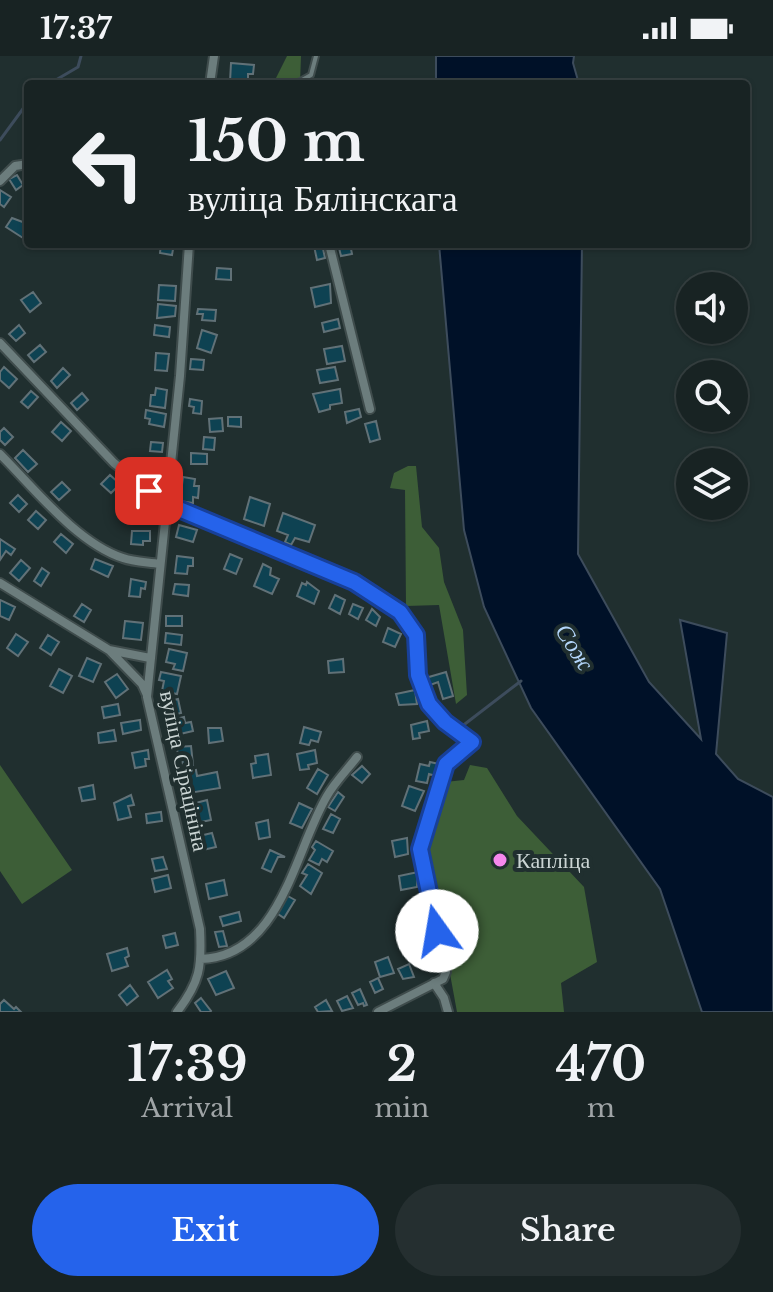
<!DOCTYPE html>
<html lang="en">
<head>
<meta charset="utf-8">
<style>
	body { margin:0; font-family:"Libre Baskerville",serif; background:#252f30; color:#f1f3f6; height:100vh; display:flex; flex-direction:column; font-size:30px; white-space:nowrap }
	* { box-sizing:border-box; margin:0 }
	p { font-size:26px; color:#9fa4a6 }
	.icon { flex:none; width:44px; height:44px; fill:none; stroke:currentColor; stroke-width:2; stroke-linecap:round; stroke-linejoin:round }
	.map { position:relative; height:956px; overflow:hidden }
	.side { display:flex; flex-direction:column; background:#182323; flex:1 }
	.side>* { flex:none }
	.top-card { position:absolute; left:24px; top:24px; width:726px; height:168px; border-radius:8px; box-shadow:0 2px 6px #0004,0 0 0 2px #364041; background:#182323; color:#f1f3f6; overflow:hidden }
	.buttons { position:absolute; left:676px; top:216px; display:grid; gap:16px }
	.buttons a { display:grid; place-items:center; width:72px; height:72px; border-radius:50%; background:#182323; box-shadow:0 2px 6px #0004,0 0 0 2px #364041; font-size:40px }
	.pin { position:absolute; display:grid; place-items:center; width:68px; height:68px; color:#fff; margin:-34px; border-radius:16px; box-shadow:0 4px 12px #0006 }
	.me { position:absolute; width:88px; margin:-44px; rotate:347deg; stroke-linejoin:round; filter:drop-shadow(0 0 6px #0008) }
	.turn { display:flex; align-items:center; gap:28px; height:168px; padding:0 32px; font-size:36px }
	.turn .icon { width:104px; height:104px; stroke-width:2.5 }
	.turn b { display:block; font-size:56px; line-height:68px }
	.eta { display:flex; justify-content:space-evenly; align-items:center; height:136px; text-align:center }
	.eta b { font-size:48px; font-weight:600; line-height:56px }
	.cta { display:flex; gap:16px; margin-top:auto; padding:16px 32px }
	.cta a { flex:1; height:92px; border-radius:48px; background:#2563eb; color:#fff; font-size:32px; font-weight:600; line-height:92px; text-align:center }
	.cta a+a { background:#252f30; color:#f1f3f6 }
	.status { display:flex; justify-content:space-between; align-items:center; height:56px; padding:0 40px; background:#182323; direction:ltr }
	.status svg { height:22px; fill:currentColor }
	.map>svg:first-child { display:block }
	.green { fill:#3d5e37 }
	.water { fill:#001128; stroke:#3d4c5c; stroke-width:2 }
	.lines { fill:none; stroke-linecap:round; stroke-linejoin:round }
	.stream { stroke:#3d4c5c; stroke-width:3 }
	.building { fill:#0e4252; stroke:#617177; stroke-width:2 }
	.service-casing { stroke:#3f4c4c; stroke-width:8 }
	.minor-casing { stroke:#3f4c4c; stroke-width:12 }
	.service { stroke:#6c7d7d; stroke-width:4 }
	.minor { stroke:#6c7d7d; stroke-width:8 }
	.route-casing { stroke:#184099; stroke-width:20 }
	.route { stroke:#2563eb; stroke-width:14 }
	.poi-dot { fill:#f688ed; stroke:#202f2f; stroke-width:3 }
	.labels { text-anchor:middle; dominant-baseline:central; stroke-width:8; stroke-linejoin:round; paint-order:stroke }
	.street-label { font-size:22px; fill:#cbd5d4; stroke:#202f2f }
	.poi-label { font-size:22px; fill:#cbd5d4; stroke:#202f2f; text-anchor:start }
	.water-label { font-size:24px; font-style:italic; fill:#b3d6fa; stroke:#202f2f }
</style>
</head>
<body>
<div class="status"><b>17:37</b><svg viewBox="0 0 49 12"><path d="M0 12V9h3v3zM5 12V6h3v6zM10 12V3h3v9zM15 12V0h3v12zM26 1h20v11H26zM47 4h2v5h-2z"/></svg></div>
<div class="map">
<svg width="773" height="956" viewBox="0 0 773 956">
	<rect width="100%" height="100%" fill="#202f2f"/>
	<path class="green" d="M287 0H301L300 28 274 26Z
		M408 410H416L422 471 439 492 444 526 463 574 467 639 456 648 439 549 406 550 405 434 390 432 394 417Z
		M0 709 72 814 22 848 0 815Z
		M470 709 487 712 517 760 584 831 597 906 561 927 564 956H457L426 787 445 726 464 724Z"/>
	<path class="water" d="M436 0H574L573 7 579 28H436Z
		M439 188H582L578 498 649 626 701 683 680 564 727 577 716 698 738 723 773 741V956H702L660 833 531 652 484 551 464 474Z"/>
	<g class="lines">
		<path class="stream" d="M49 28 78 11 81 0
			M0 84 28 46
			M461 671 521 625"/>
	</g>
	<path class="building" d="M231 7 254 9 253 18H248V28L230 26Z
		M17 119 23 129 16 134 9 123Z
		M0 134 11 141 4 151 0 148Z
		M12 162 28 168V175L23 182 6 171Z
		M161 188H174L172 199 160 197Z
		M311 188H322L325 202 317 204 314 190 311 191Z
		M338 188H350L352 198 341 200Z
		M217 212 231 213V224L216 223Z
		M330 228 331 247 315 251 311 232Z
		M159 229 176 230 175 245 158 244Z
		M33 236 41 247 30 256 21 244Z
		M158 248 176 250 175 260 157 262Z
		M198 253 216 254 215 265 202 264 203 258H197Z
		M338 263 340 272 324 276 322 267Z
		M19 269 25 277 16 285 9 278Z
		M155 269 170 271 169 281 154 279Z
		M202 274 217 279 211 297 197 292Z
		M40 289 46 296 34 306 28 299Z
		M342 290 345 305 327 308 324 293Z
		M156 297 169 298 167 315 155 314Z
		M191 303 204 304 203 314 190 313Z
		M4 311 17 323 9 332 0 324V316Z
		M335 311 338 324 320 327 317 314Z
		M63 312 70 319 57 332 51 325Z
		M156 332 167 334 165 352 150 350 151 339H155Z
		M340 333 342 347 330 349V353L319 356 313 338Z
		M31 335 38 341 28 352 21 346Z
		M82 337 88 344 77 354 71 347Z
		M190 343 202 345 201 358 193 357 194 351 189 350Z
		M359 353 361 361 347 367 345 356Z
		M146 354 166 358 164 371 149 368 150 363 145 362Z
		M228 361H241V371L228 370Z
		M222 362 223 375 210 376 209 363Z
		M376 365 380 383 370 386 365 368Z
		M61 366 71 375 62 385 52 376Z
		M4 372 13 381 5 389 0 384V376Z
		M204 381 215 382 214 394 203 393Z
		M151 386 163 387 162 396 150 395Z
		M23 394 37 408 28 416 15 402Z
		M191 397 207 398V408H191Z
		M110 419 120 428 111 437 101 428Z
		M183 421 195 423 194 430H199L198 442 193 441V447L180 445Z
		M62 426 70 434 59 444 51 436Z
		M131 438 137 440 136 443 149 447 146 459 135 456 134 459 126 457Z
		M18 439 27 448 19 456 10 447Z
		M250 441 270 448 264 470 244 463Z
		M36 455 46 464 38 473 28 464Z
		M283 457 315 469 309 486 295 482 291 489 285 486 288 479 277 475Z
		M179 469 197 474 193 486 176 481Z
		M132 475H150V485H143V489L131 488Z
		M61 478 73 488 66 497 54 486Z
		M0 483 15 493 11 499 6 495 0 504Z
		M230 498 242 503 236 518 224 513Z
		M177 500 193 502V510H188L187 518 175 517Z
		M95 503 113 510 108 521 91 513Z
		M21 504 30 512 19 525 10 517Z
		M263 508 271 512 270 519 279 523 272 538 254 530Z
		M42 512 49 517 41 530 34 525Z
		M131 523 146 526 145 533 141 532 140 541 129 540Z
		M307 526 319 535 314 548 297 540 302 527 306 529Z
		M175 528 189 529 188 540 173 538Z
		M335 539 345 544 340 558 329 552Z
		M0 544 15 551 9 564 0 560Z
		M82 548 91 554 84 566 74 560Z
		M353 548 363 552 358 563 349 558Z
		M372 553 380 561 376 570 366 564Z
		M166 560H182V570H166Z
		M125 565 143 567 141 584 123 582Z
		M388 572 401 578 395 591 383 586Z
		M166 577 182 579 181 589 165 587Z
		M16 578 28 586 18 600 7 592Z
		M48 579 59 586 51 599 40 592Z
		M169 593 187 597 183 615 173 613 175 608 166 606Z
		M87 602 101 608 93 626 79 620Z
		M343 603 344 616 329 617 328 605Z
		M59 613 72 620 63 637 50 630Z
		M161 616 181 620 177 638 162 635 164 625 159 624Z
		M446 616 453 640 443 643 438 626 425 631 422 623Z
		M117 618 128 633 116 642 105 626Z
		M415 634 417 648 399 649 396 638Z
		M178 643 181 657 165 660 162 647Z
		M118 648 120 659 104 662 102 651Z
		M184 661 185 667 191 666 193 675 180 678 178 672 174 673 172 664Z
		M140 664 141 674 123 678 121 667Z
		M427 665 429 675 419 677 420 682 413 683 411 669Z
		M304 671 321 676 318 686 311 684 309 689 300 687Z
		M208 672H221L223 685 209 687Z
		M114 674 116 685 99 687 98 677Z
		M191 690 193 709 183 710 182 698 178 699 177 691Z
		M148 694 149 703H145L146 710 135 712 132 697Z
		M315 694 317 707 308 709 309 713 300 714 297 698Z
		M268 698 271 719 253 722 251 708 256 707 255 700Z
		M430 706 439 708 436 720 429 718 427 727 416 725 420 708 429 710Z
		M362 710 370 718 362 727 352 719Z
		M318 713 328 719 317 738 307 732Z
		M196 714 197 720 217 716 220 732 189 737 182 717Z
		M93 729 95 743 82 745 79 732Z
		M409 730 424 735 415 755 402 750Z
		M338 736 344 741 335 755 328 751Z
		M131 739 134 749 128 750 131 761 118 764 114 747Z
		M207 744 211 764 196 767 192 748Z
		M299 747 312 753 302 772 290 767Z
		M161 756 162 765 147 767 146 758Z
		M331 758 340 763 333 777 323 773Z
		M268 764 270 781 259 783 256 767Z
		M212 777 216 791 198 795 195 781Z
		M407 782 408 798 395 801 392 785Z
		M316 785 333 795 327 806 322 803 319 809 309 804 315 794 312 791Z
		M270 794 285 801H278L271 816 262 812Z
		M163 801 167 813 155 815 152 803Z
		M308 808 322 817 311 838 300 830 307 819 302 817Z
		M418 816 417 831 401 834 399 820Z
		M168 819 171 832 155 836 152 823Z
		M224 824 227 839 209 843 206 828Z
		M286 839 295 844 284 862 275 856Z
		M424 848 426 856 421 857 423 864 409 867 406 853Z
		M239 856 241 865 223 870 220 861Z
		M223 875 227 890 219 891 215 876Z
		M175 877 178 889 166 892 163 880Z
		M127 892 129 900 125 902 128 910 112 915 107 898Z
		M388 901 394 917 380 921 375 906Z
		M409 908 414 921 403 923 398 913Z
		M167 914 172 923 168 925 173 932 158 942 148 926Z
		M226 915 234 932 216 939 208 923Z
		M378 922 383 933 375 937 370 926Z
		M130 929 138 940 127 949 119 939Z
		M360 933 367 949 364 950 363 947 358 949 352 937Z
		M347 940 353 952 342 955 337 945Z
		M201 942 211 955 210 956H201L195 947Z
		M4 944 14 953 16 951 21 956H0V948Z
		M326 944 332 955 318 956 315 951Z"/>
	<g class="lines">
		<defs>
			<path id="service" d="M295 28 311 19 316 0"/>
			<path id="minor" d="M210 28 214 0
				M0 125 15 110 28 108
				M329 188 370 353
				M0 287 114 407 167 448 354 526 400 556 416 579 418 619 429 648 445 666 472 686 446 708 420 793 446 916 443 923 378 956
				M0 398C34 432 77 487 123 502 134 506 148 506 160 508
				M0 527 109 594 150 602
				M110 595 142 628 147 639
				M201 903C281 900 294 796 327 740 335 726 347 714 357 701
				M434 927 444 942 448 956
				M177 956C200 926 202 911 200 873L147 641 180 320 189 188"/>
		</defs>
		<use href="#service" class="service-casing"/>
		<use href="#minor" class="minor-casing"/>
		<use href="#service" class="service"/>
		<use href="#minor" class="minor"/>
	</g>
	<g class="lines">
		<defs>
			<path id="route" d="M149 435 167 448 354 526 400 556 416 579 418 619 429 648 445 666 472 686 446 708 420 793 437 875"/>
		</defs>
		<use href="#route" class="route-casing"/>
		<use href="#route" class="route"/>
	</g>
	<circle class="poi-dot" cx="500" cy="804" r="8"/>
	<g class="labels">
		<g class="street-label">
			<text transform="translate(184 715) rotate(78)">вуліца Сірацініна</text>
		</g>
		<g class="poi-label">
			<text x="516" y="804">Капліца</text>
		</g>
		<g class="water-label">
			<text transform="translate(575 591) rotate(58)">Сож</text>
		</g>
	</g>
</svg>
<div class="buttons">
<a><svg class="icon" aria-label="sound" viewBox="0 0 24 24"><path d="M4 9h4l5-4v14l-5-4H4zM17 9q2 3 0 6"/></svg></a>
<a><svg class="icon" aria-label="search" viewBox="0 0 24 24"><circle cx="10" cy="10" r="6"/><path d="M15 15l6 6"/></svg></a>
<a><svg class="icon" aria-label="layers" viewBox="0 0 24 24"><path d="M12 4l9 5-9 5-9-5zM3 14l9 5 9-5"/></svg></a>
</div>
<div class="pin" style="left:149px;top:435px;background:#d93025"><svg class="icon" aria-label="arrive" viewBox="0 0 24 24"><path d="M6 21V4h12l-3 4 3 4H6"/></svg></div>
<svg class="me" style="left:437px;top:875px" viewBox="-20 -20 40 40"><circle r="19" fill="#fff"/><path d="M0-13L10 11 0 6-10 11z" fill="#2563eb"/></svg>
<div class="top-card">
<div class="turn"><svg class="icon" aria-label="left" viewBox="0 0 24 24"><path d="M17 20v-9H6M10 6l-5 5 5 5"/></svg><div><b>150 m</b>вуліца Бялінскага</div></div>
</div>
</div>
<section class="side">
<div class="eta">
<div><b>17:39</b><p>Arrival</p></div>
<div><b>2</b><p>min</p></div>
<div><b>470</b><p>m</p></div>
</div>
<div class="cta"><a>Exit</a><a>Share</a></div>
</section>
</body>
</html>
